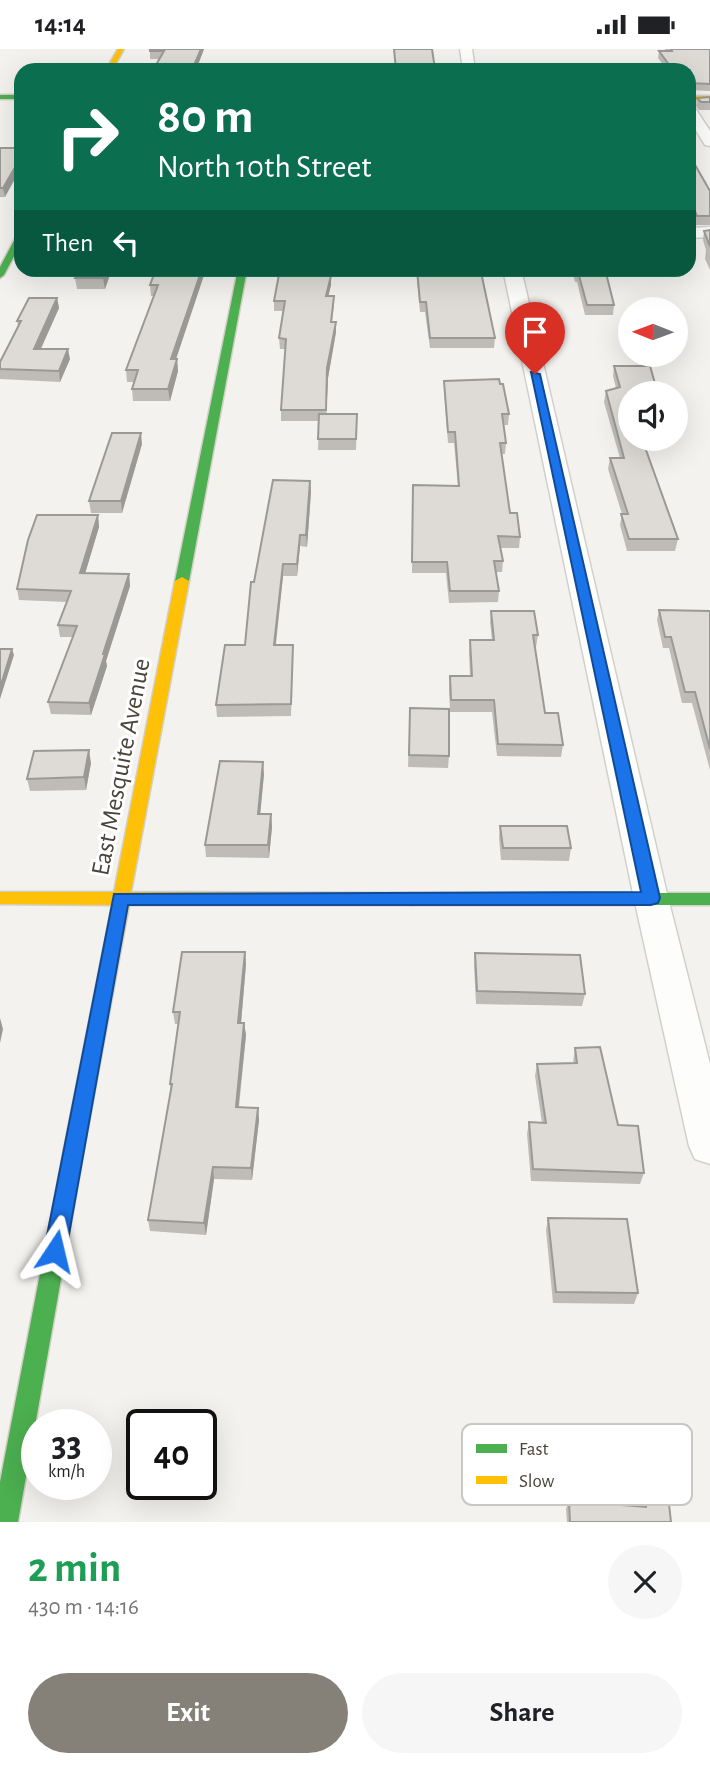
<!DOCTYPE html>
<html lang="en">
<head>
<meta charset="utf-8">
<style>
	body { margin:0; font-family:"Alegreya Sans",sans-serif; background:#f6f6f6; color:#202124; height:100vh; display:flex; flex-direction:column; font-size:26px; white-space:nowrap }
	* { box-sizing:border-box; margin:0 }
	p { font-size:23px; color:#757577 }
	.icon { flex:none; width:38px; height:38px; fill:none; stroke:currentColor; stroke-width:2; stroke-linecap:round; stroke-linejoin:round }
	.map { position:relative; height:1473px; overflow:hidden }
	.sheet { display:flex; flex-direction:column; background:#fff; flex:1 }
	.sheet>* { flex:none }
	.top-card { position:absolute; left:14px; top:14px; width:682px; height:214px; border-radius:21px; box-shadow:0 7px 28px #0002; background:#0b6e4f; color:#fff; overflow:hidden }
	.needle { width:46px; rotate:271deg }
	.controls { position:absolute; left:618px; top:248px; display:grid; gap:14px }
	.controls a { display:grid; place-items:center; width:70px; height:70px; border-radius:50%; background:#fff; box-shadow:0 7px 28px #0002; font-size:35px }
	.speed { position:absolute; left:21px; top:1360px; display:flex; gap:14px; font-size:35px; font-weight:700; text-align:center }
	.speed>* { display:grid; place-content:center; width:91px; height:91px; border-radius:50%; background:#fff; box-shadow:0 7px 28px #0002; line-height:1 }
	.speed small { font-size:18px; font-weight:400 }
	.speed .limit { border:4px solid #111; border-radius:10px; background:#fff; color:#111 }
	.pin { position:absolute; display:grid; place-items:center; width:60px; height:60px; color:#fff; margin:-72px -30px; border-radius:50% 50% 50% 0; rotate:-45deg; box-shadow:0 0 7px #0007 }
	.pin .icon { rotate:45deg }
	.me { position:absolute; width:77px; margin:-38px; rotate:10deg; stroke-linejoin:round; filter:drop-shadow(0 0 5px #0008) }
	.turn { display:flex; align-items:center; gap:24px; height:147px; padding:0 28px; font-size:32px }
	.turn .icon { width:91px; height:91px; stroke-width:2.5 }
	.turn b { display:block; font-size:49px; line-height:60px }
	.then { display:flex; align-items:center; height:66px; padding:0 28px; background:#0003; gap:14px; font-size:26px }
	.round { display:grid; place-items:center; flex:none; width:74px; height:74px; border-radius:37px; background:#f6f6f6 }
	.head { display:flex; align-items:center; justify-content:space-between; height:119px; padding:0 28px }
	h1 { font-size:42px; font-weight:600; line-height:52px; color:#1e9e55 }
	.cta { display:flex; gap:14px; margin-top:auto; padding:14px 28px }
	.cta a { flex:1; height:80px; border-radius:42px; background:#868178; color:#fff; font-size:28px; font-weight:600; line-height:80px; text-align:center }
	.cta a+a { background:#f6f6f6; color:#202124 }
	.status { display:flex; justify-content:space-between; align-items:center; height:49px; padding:0 35px; background:#fff; direction:ltr }
	.status svg { height:19px; fill:currentColor }
	.map>svg:first-child { display:block }
	.lines { fill:none; stroke-linecap:round; stroke-linejoin:round }
	.street-casing { stroke:#d2d0cb; stroke-width:3 }
	.fast-casing { stroke:#d3cfc5; stroke-width:3 }
	.slow-casing { stroke:#d3cfc5; stroke-width:3 }
	.street { fill:#fdfdfc; fill-rule:evenodd }
	.fast { fill:#4caf50; fill-rule:evenodd }
	.slow { fill:#ffc107; fill-rule:evenodd }
	.wall { fill:#bfbcb8 }
	.shaded-wall { fill:#9b9996 }
	.building { fill:#dedbd6; stroke:#9b9996; stroke-width:2 }
	.route { fill:#1a73e8; stroke:#114b97; stroke-width:2 }
	.labels { text-anchor:middle; dominant-baseline:central; stroke-width:6; stroke-linejoin:round; paint-order:stroke }
	.street-label { font-size:26px; fill:#4b4439; stroke:#fff }
	.key { fill:#fff; stroke:#c9c7c4; stroke-width:2 }
	.key-label { font-size:19px; fill:#4b4439 }
</style>
</head>
<body>
<div class="status"><b>14:14</b><svg viewBox="0 0 49 12"><path d="M0 12V9h3v3zM5 12V6h3v6zM10 12V3h3v9zM15 12V0h3v12zM26 1h20v11H26zM47 4h2v5h-2z"/></svg></div>
<div class="map">
<svg width="710" height="1473" viewBox="0 0 710 1473">
	<rect width="100%" height="100%" fill="#f4f2ee"/>
	<g class="lines">
		<defs>
			<path id="street" d="M460 0H472L475 21H463Z
				M690 58 695 59 710 82V97L705 96 690 72Z
				M710 178V188L690 189V179Z
				M503 220H521L668 849 710 1015V1115L695 1110 689 1097 634 849Z"/>
			<path id="fast" d="M0 46H21V50H0Z
				M21 183V194L4 226 0 229V218L17 186Z
				M238 220H247L189 532 182 536 175 532Z
				M411 844H710V856H411L405 855 402 850 405 845Z
				M74 1091 81 1094 84 1100 18 1473H0V1433L64 1100 67 1094Z"/>
			<path id="slow" d="M118 0H124L112 21H106Z
				M690 47H710V51H690Z
				M182 528 189 532 131 843 411 844 417 845 420 850 417 855 411 856H129L84 1100 81 1106 74 1109 67 1106 64 1100 112 856 0 855V843H114L175 532Z"/>
		</defs>
		<use href="#street" class="street-casing"/>
		<use href="#fast" class="fast-casing"/>
		<use href="#slow" class="slow-casing"/>
		<use href="#street" class="street"/>
		<use href="#fast" class="fast"/>
		<use href="#slow" class="slow"/>
	</g>
	<path class="wall" d="M150 0H204L196 21H153L159 10H150Z
		M665 0H710V42L690 41V43V21H667L658 9 659 2H666Z
		M697 49H710V61H699L696 57Z
		M0 99 5 148H0Z
		M690 107 710 142V176H696L690 163Z
		M710 181V221L705 210 706 201 703 191 704 182Z
		M112 220 105 240H77L75 229Z
		M156 220H206L176 310H177L178 322 170 352H133L132 340 134 333H127L126 321 154 247H151L150 236Z
		M416 220H471L495 289 494 299H430L425 263H420Z
		M572 220H605L614 256 613 266H585L577 233H575Z
		M327 227H331V236L328 247 334 257 332 273H336V283L328 329 326 365H357L356 401H318L319 372H281V361L286 300H280L279 289 283 262H274V252Z
		M57 249 59 259 41 300 70 310 60 333 0 330V313L18 278 17 272Z
		M614 317 630 345V390L678 490 675 502H627L620 476 622 465 608 420 610 409H620L604 353 606 342 616 339 613 327Z
		M444 332 500 335 509 365 508 376H504L506 394 505 405H501L510 464 520 488 519 499H500L503 512 502 523H496L499 542 498 553 449 554 446 524H412L413 436 458 437 454 394H448L444 343Z
		M142 395 122 464H91L89 452Z
		M310 432 311 443 307 498 300 497 297 527H283L276 596 293 608 291 667 217 668 216 656 245 596Z
		M98 466 99 478 85 524 129 525 130 537 106 612 107 617 91 666 51 665 48 653 73 588H60L58 576 67 553 19 551 17 540Z
		M659 561 710 562V721L692 654H682L669 599H663L657 571Z
		M491 562 538 586 536 598H535L545 664 563 696 561 708 497 707 492 663H450L449 639 450 627H470L469 603 470 591H492L490 573Z
		M410 659 449 707 448 719 408 718Z
		M91 714 86 741 30 742 27 730Z
		M264 725 260 765H271L272 778 269 809 206 808 205 796Z
		M500 777 571 799 569 812 501 811 499 789Z
		M245 903 246 915 241 974H244L246 986 239 1058 258 1059 259 1071 252 1131 214 1130 206 1186 150 1182 148 1171 171 1042 170 1035 178 975H175L173 963Z
		M475 904 585 945 582 957 476 955 474 916Z
		M575 999 644 1124 640 1135 531 1132 527 1085 529 1073 542 1074 535 1027 537 1015 573 1014Z
		M548 1169 638 1244 634 1255 553 1254 546 1181Z
		M638 1396 687 1447 682 1455H669L671 1473H567L566 1460 569 1452 641 1458 635 1405Z"/>
	<path class="shaded-wall" d="M201 0H204L196 21H192Z
		M21 108V119L5 148 3 139Z
		M107 220H112L105 240 103 229Z
		M202 220H206L172 322 171 310Z
		M331 227V236L326 257V247Z
		M57 249 59 259 36 310 34 300Z
		M336 273V283L328 329 326 372 327 319Z
		M68 300 70 310 60 333 59 322Z
		M177 310 178 322 170 352 168 340Z
		M141 384 142 395 122 464 121 452Z
		M310 432 311 443 307 498 306 486Z
		M98 466 99 478 82 535 80 524Z
		M300 486V497L297 527V515Z
		M283 515V527L274 608V596Z
		M129 525 130 537 106 612 107 617 91 666 89 654 103 605Z
		M12 600 14 606 0 650V639Z
		M89 701 91 714 86 741 84 728Z
		M263 713 264 725 259 778 258 765Z
		M271 765 272 778 269 809 268 796Z
		M245 903 246 915 240 986 238 974Z
		M0 969 3 980 0 994Z
		M244 974 246 986 237 1070 236 1058Z
		M258 1059 259 1071 252 1131 251 1119Z
		M213 1118 214 1130 206 1186 204 1174Z"/>
	<path class="building" d="M150 0H201L192 21H153L164 2H150Z
		M394 0H432L435 20 396 21Z
		M671 0H710V35L691 34 690 41V21H673L659 2H672Z
		M710 48V53H701L697 49Z
		M0 99H21V108L3 139H0Z
		M690 107 710 142V167H697L690 151Z
		M710 181V197L704 182Z
		M79 220H107L103 229H75Z
		M156 220H202L171 310H177L168 340H132L138 321H126L158 236H150Z
		M280 220H327V227H331L326 247H334L331 273H336L327 319 326 361H281L286 290 279 289 285 252H274Z
		M417 220H471V223H481L495 289H430L426 253H420Z
		M575 220H605L614 256H587L578 223H576Z
		M29 249H57L34 300H68L59 322 0 320V313L21 272H17Z
		M614 317H650L658 345H630V390H642L678 490H629L621 465H628L610 409H624L606 342 620 338Z
		M499 330 500 335H503L509 365H502L506 394H500L510 464H517L520 488 498 487 503 512H494L499 542H450L447 513H412L413 436 459 437 455 383H448L444 332Z
		M319 365H357L356 390H318Z
		M112 384H141L121 452H89Z
		M273 431 310 432 306 486H300L297 515H283L274 596H293L291 655 216 656 225 596H245L251 533H254Z
		M37 466H98L80 524 129 525 103 605H105L89 654 48 653 77 577 58 576 71 542 17 540 28 491Z
		M659 561 710 562V700L695 643H685L671 588H665Z
		M491 562H534L538 586H533L545 664H558L563 696 498 695 494 651H451L450 627H472L470 591H494Z
		M0 600H12L0 639Z
		M410 659 449 660V707L409 706Z
		M89 701 84 728 27 730 34 702Z
		M220 712 263 713 258 765H271L268 796H205Z
		M500 777H567L571 799H503Z
		M182 903H245L238 974H244L236 1058 258 1059 251 1119 213 1118 204 1174 148 1171 172 1035H170L180 963H173Z
		M475 904 580 906 585 945 477 942Z
		M600 998 618 1076 638 1077 644 1124 533 1120 529 1073 546 1074 537 1015 577 1014 575 999Z
		M548 1169 627 1170 638 1244 556 1243Z
		M638 1396 680 1399 687 1447 668 1446 671 1473H570L569 1452 646 1458Z"/>
	<path class="route" d="M531 323 540 325 660 849 658 854 651 856H128L66 1202 63 1210 55 1213 47 1210 44 1202 114 845 641 843Z"/>
	<g class="labels">
		<g class="street-label">
			<text transform="translate(121 718) rotate(-79)">East Mesquite Avenue</text>
		</g>
	</g>
	<rect x="462" y="1375" width="230" height="81" rx="10" class="key"/>
	<rect x="476" y="1395" width="31" height="9" fill="#4caf50"/>
	<rect x="476" y="1427" width="31" height="8" fill="#ffc107"/>
	<g class="key-label">
		<text x="519" y="1406">Fast</text>
		<text x="519" y="1438">Slow</text>
	</g>
</svg>
<div class="controls">
<a><svg class="needle" viewBox="-14 -14 28 28"><path d="M0-13l5 13h-10z" fill="#e53935"/><path d="M0 13l5-13h-10z" fill="#757577"/></svg></a>
<a><svg class="icon" aria-label="sound" viewBox="0 0 24 24"><path d="M4 9h4l5-4v14l-5-4H4zM17 9q2 3 0 6"/></svg></a>
</div>
<div class="speed"><div>33<small>km/h</small></div><div class="limit">40</div></div>
<div class="pin" style="left:535px;top:325px;background:#d93025"><svg class="icon" aria-label="arrive" viewBox="0 0 24 24"><path d="M6 21V4h12l-3 4 3 4H6"/></svg></div>
<svg class="me" style="left:55px;top:1202px" viewBox="-20 -20 40 40"><path d="M0-17L14 15 0 8-14 15z" fill="#1a73e8" stroke="#fff" stroke-width="4"/></svg>
<div class="top-card">
<div class="turn"><svg class="icon" aria-label="right" viewBox="0 0 24 24"><path d="M7 20v-9h11M14 6l5 5-5 5"/></svg><div><b>80 m</b>North 10th Street</div></div>
<div class="then">Then<svg class="icon" aria-label="left" viewBox="0 0 24 24"><path d="M17 20v-9H6M10 6l-5 5 5 5"/></svg></div>
</div>
</div>
<section class="sheet">
<div class="head"><div><h1>2 min</h1><p>430 m · 14:16</p></div><a class="round"><svg class="icon" aria-label="close" viewBox="0 0 24 24"><path d="M6 6l12 12M18 6L6 18"/></svg></a></div>
<div class="cta"><a>Exit</a><a>Share</a></div>
</section>
</body>
</html>
